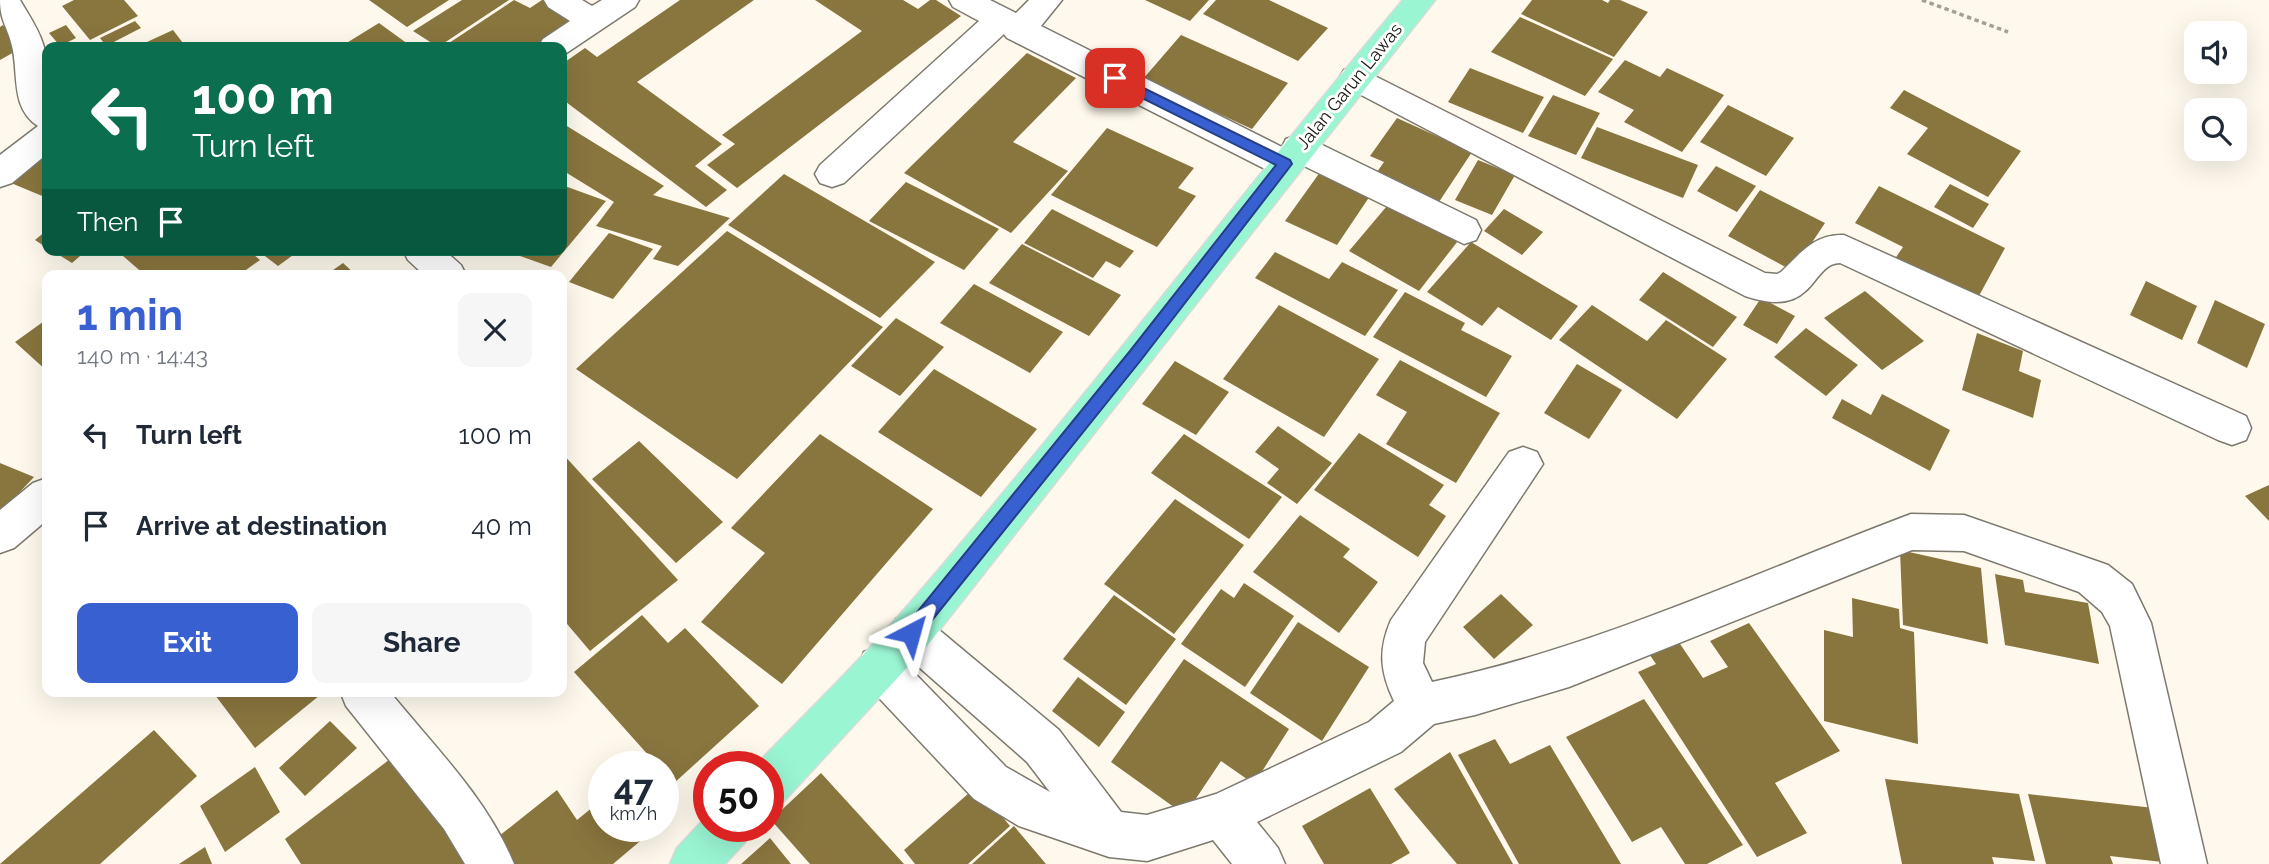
<!DOCTYPE html>
<html lang="en">
<head>
<meta charset="utf-8">
<style>
	body { margin:0; font-family:Raleway,sans-serif; background:#f6f6f7; color:#1f2937; height:100vh; display:flex; flex-direction:column; font-size:26px; white-space:nowrap }
	* { box-sizing:border-box; margin:0 }
	p { font-size:23px; color:#747a83 }
	.icon { flex:none; width:38px; height:38px; fill:none; stroke:currentColor; stroke-width:2; stroke-linecap:round; stroke-linejoin:round }
	.map { position:relative; flex:1; overflow:hidden }
	.details { position:absolute; left:42px; top:270px; width:525px; height:427px; display:flex; flex-direction:column; background:#fff; border-radius:14px; box-shadow:0 7px 28px #0002 }
	.details>* { flex:none }
	.top-card { position:absolute; left:42px; top:42px; width:525px; height:214px; border-radius:14px; box-shadow:0 7px 28px #0002; background:#0b6e4f; color:#fff; overflow:hidden }
	.fabs { position:absolute; left:2184px; top:21px; display:grid; gap:14px }
	.fabs a { display:grid; place-items:center; width:63px; height:63px; border-radius:14px; background:#fff; box-shadow:0 7px 28px #0002; font-size:35px }
	.speed { position:absolute; left:588px; top:751px; display:flex; gap:14px; font-size:35px; font-weight:700; text-align:center }
	.speed>* { display:grid; place-content:center; width:91px; height:91px; border-radius:50%; background:#fff; box-shadow:0 7px 28px #0002; line-height:1 }
	.speed small { font-size:18px; font-weight:400 }
	.speed .limit { border:10px solid #d22; background:#fff; color:#111 }
	.pin { position:absolute; display:grid; place-items:center; width:60px; height:60px; color:#fff; margin:-30px; border-radius:14px; box-shadow:0 4px 10px #0006 }
	.me { position:absolute; width:77px; margin:-38px; rotate:39deg; stroke-linejoin:round; filter:drop-shadow(0 0 5px #0008) }
	.turn { display:flex; align-items:center; gap:24px; height:147px; padding:0 35px; font-size:32px }
	.turn .icon { width:91px; height:91px; stroke-width:2.5 }
	.turn b { display:block; font-size:49px; line-height:60px }
	.then { display:flex; align-items:center; height:66px; padding:0 35px; background:#0003; gap:14px; font-size:26px }
	.round { display:grid; place-items:center; flex:none; width:74px; height:74px; border-radius:14px; background:#f6f6f7 }
	.overview { display:flex; align-items:center; justify-content:space-between; height:119px; padding:0 35px }
	h1 { font-size:42px; font-weight:700; line-height:52px; color:#3960d1 }
	.cta { display:flex; gap:14px; margin-top:auto; padding:14px 35px }
	.cta a { flex:1; height:80px; border-radius:14px; background:#3960d1; color:#fff; font-size:28px; font-weight:700; line-height:80px; text-align:center }
	.cta a+a { background:#f6f6f7; color:#1f2937 }
	ul { padding:0; list-style:none }
	li { display:flex; align-items:center; gap:21px; height:91px; padding:0 35px }
	li div { flex:1 }
	li b { display:block; font-size:26px }
	li em { font-style:normal }
	.map>svg:first-child { display:block }
	.building { fill:#89753e }
	.lines { fill:none; stroke-linecap:round; stroke-linejoin:round }
	.minor-casing { stroke:#7e796e; stroke-width:3 }
	.major-casing { stroke:#dadad9; stroke-width:3 }
	.path { stroke:#a4a096; stroke-width:3.5; stroke-dasharray:4.5 3.5; stroke-linecap:butt }
	.minor { fill:#fff; fill-rule:evenodd }
	.major { fill:#9af5d3; fill-rule:evenodd }
	.route { fill:#3960d1; stroke:#253e88; stroke-width:2 }
	.labels { text-anchor:middle; dominant-baseline:central; stroke-width:6; stroke-linejoin:round; paint-order:stroke }
	.street-label { font-size:18px; fill:#171510; stroke:#fff }
</style>
</head>
<body>
<div class="map">
<svg width="2269" height="864" viewBox="0 0 2269 864">
	<rect width="100%" height="100%" fill="#fef9ec"/>
	<path class="building" d="M74 0H124L138 16 90 40 62 6Z
		M369 0H449L407 27Z
		M462 0H509L438 47 413 31Z
		M514 0 530 8 542 0H550L583 23 548 47H443Z
		M680 0H754L637 82 722 144 695 166 727 190 706 207 562 99V64L585 48 597 57Z
		M815 0H903L918 9 930 0H936L961 16 737 188 707 165 735 144 722 135 862 31Z
		M1145 0H1209L1190 21Z
		M1216 0H1269L1328 28 1298 61 1203 14Z
		M1532 0H1602L1608 3 1610 0H1620L1648 12 1614 57 1521 14Z
		M1520 17 1613 59 1585 96 1491 52Z
		M135 21 141 28 106 46 100 38Z
		M379 23 412 47H340Z
		M3 25 23 47 0 60V27Z
		M66 25 76 38 60 46 49 33Z
		M173 30 186 47H136Z
		M1181 35 1288 83 1252 129 1143 79Z
		M1027 53 1076 78 1013 142 1068 171 1011 233 904 173Z
		M1625 60 1660 77 1667 68 1724 95 1682 152 1624 122 1634 110 1598 92Z
		M1470 68 1544 97 1523 133 1448 102Z
		M1904 90 2021 151 1988 197 1907 154 1928 128 1890 108Z
		M1553 95 1600 113 1576 155 1528 136Z
		M1728 105 1794 138 1766 176 1700 142Z
		M1397 118 1472 152 1435 208 1372 179 1384 162 1370 156Z
		M562 123 664 186 653 195 730 218 678 266 653 259 662 246 596 226 614 202 562 170Z
		M1597 127 1698 165 1683 198 1581 158Z
		M1107 128 1194 168 1178 188 1196 196 1157 247 1051 195Z
		M47 152V198L11 183Z
		M1478 160 1515 175 1492 215 1455 200Z
		M1716 166 1756 186 1737 212 1697 191Z
		M1323 168 1374 190 1337 245 1285 221Z
		M784 174 935 262 880 318 728 225Z
		M906 182 999 229 964 270 869 221Z
		M1950 184 1989 204 1973 228 1934 207Z
		M562 185 606 201 551 267 506 251 562 250Z
		M1879 186 2005 248 1974 305 1892 263 1903 247 1855 223Z
		M1760 190 1825 223 1793 271 1728 236Z
		M1392 200 1461 237 1419 291 1349 251Z
		M1052 209 1134 251 1120 268 1106 261 1093 278 1024 243Z
		M1504 209 1543 232 1522 255 1484 231Z
		M47 230V248L35 240Z
		M727 231 883 327 737 479 576 369Z
		M609 233 653 249 613 299 569 282Z
		M1471 242 1578 306 1551 340 1498 307 1482 326 1427 292Z
		M1022 244 1121 295 1089 336 989 283Z
		M51 250H87L72 263Z
		M116 250H248L260 260 239 275H145Z
		M257 250H300L278 266Z
		M1275 252 1329 279 1342 262 1398 290 1365 336 1255 278Z
		M343 263 356 275H326Z
		M1663 272 1737 317 1713 347 1639 300Z
		M2146 281 2197 306 2182 340 2130 315Z
		M974 284 1063 332 1030 373 940 323Z
		M1865 291 1924 341 1882 370 1824 318Z
		M1405 292 1465 323 1461 330 1512 356 1486 397 1373 337Z
		M1761 298 1795 316 1777 344 1743 325Z
		M2215 300 2265 324 2247 368 2197 343Z
		M1279 305 1379 359 1324 437 1223 379Z
		M1592 305 1647 341 1666 320 1727 359 1677 419 1559 340Z
		M896 318 944 347 900 396 851 366Z
		M47 319V371L15 342Z
		M1806 328 1858 365 1826 396 1774 357Z
		M1977 333 2023 351 2019 371 2041 380 2033 418 1962 390Z
		M1400 360 1500 413 1456 483 1386 444 1407 412 1376 395Z
		M1175 361 1229 392 1196 435 1142 404Z
		M1577 364 1622 390 1589 439 1544 413Z
		M934 369 1037 429 981 497 878 432Z
		M1882 394 1950 430 1930 471 1832 418 1842 399 1871 415Z
		M1278 426 1332 463 1297 504 1267 483 1279 469 1255 452Z
		M1359 433 1444 485 1429 505 1446 516 1418 557 1314 490Z
		M820 434 933 509 782 684 701 622 765 553 731 528Z
		M1184 434 1282 497 1249 539 1151 473Z
		M639 441 723 522 676 563 592 479Z
		M562 453 678 580 590 651 562 618Z
		M0 463 34 477 0 513Z
		M2269 485V521L2245 496Z
		M1175 499 1244 545 1174 634 1104 584Z
		M1300 515 1350 549 1343 557 1378 582 1339 633 1253 572Z
		M1900 550 1981 568 1988 644 1903 625Z
		M1995 574 2023 580 2025 592 2088 603 2099 664 2005 645Z
		M1244 583 1294 616 1245 687 1181 644 1221 589 1234 598Z
		M1501 594 1533 625 1494 659 1463 627Z
		M1114 595 1176 639 1126 705 1063 659Z
		M1852 598 1899 609 1900 628 1914 632 1918 744 1824 721V630L1853 637Z
		M642 615 668 643 685 628 759 706 673 784 663 773V766H658L574 672Z
		M1298 622 1369 667 1322 741 1250 693Z
		M1749 623 1840 751 1775 783 1807 833 1757 857 1638 672 1656 664 1643 645 1672 632 1703 678 1728 667 1710 641Z
		M1184 659 1289 729 1254 784 1221 761 1185 815 1111 762Z
		M1078 677 1125 712 1099 747 1052 711Z
		M212 691H325L255 748Z
		M1644 699 1743 845 1707 864H1685L1661 827 1632 842 1566 737Z
		M330 721 357 748 305 796 279 768Z
		M154 730 197 776 100 864H0Z
		M1495 739 1510 764 1550 745 1621 864H1519L1458 755Z
		M402 750 482 864H301L285 839Z
		M1450 752 1513 864H1457L1394 789Z
		M255 767 280 812 225 852 200 806Z
		M821 773 904 864H810L771 820Z
		M1885 779 2019 794 2035 861 1992 857 1994 864H1902Z
		M977 786 1010 826 968 864H915L904 850Z
		M1370 788 1410 853 1391 864H1324L1302 826Z
		M557 790 577 820 604 798V826H658L613 864H510L494 840Z
		M2028 794 2154 808 2171 863 2110 856 2113 864H2046Z
		M663 800 673 814 663 822Z
		M1014 826 1046 864H972Z
		M770 838 791 864H741Z
		M205 847 212 864H179Z"/>
	<g class="lines">
		<defs>
			<path id="minor" d="M0 0H20C28 14 38 28 43 44 53 74 47 122 47 154L12 183 0 187V155L38 126C10 108 19 74 12 46 8 28 0 21 0 0Z
				M544 0H582L592 6 602 0H639L635 7 562 56V47H538L543 39 570 21 548 7Z
				M949 0H990L1016 13 1029 0H1062L1041 26 1282 147 1286 139 1298 135 1310 139 1476 220 1481 230 1476 240 1464 244 1302 165 1297 173 1285 177 1273 173 1007 38 1004 34 844 183 832 187 820 183 815 174 820 165 979 21 953 7Z
				M1355 66 1765 273 1777 274 1781 272C1801 253 1814 234 1844 235L2246 416 2251 428 2246 440 2232 445 2218 440 1840 263C1809 264 1817 320 1745 296L1344 86 1339 78 1344 70Z
				M403 250H444L461 265 466 275H424L408 260Z
				M1523 447 1537 452 1543 464 1425 642 1423 663 1432 682C1596 648 1754 573 1911 514L1964 515 2108 565 2132 584 2151 623 2207 864H2161L2110 626 2102 612 2079 592 1964 551 1912 550 1569 687 1475 715 1434 724 1401 752 1257 822 1278 848 1285 864H1232L1213 840 1147 861 1109 857 1019 826 974 799 864 682 858 667 864 652 879 646 894 652 1006 767 1050 792 1027 762 896 647 890 633 896 619 911 613 926 619 1059 730 1121 812 1147 815 1216 794 1369 722 1394 701C1380 672 1378 650 1391 620L1509 452Z
				M47 478V520L14 548 0 553V510L33 483Z
				M340 691H389C433 745 487 798 514 864H465L444 829 346 706Z"/>
			<path id="major" d="M1403 0H1435L926 647 784 801 768 807V766H755C802 717 852 669 897 618 1072 417 1232 204 1403 0Z
				M709 814V826H752L745 842 725 864H670L677 848Z"/>
		</defs>
		<use href="#minor" class="minor-casing"/>
		<use href="#major" class="major-casing"/>
		<path class="path" d="M1922 0 2008 32"/>
		<use href="#minor" class="minor"/>
		<use href="#major" class="major"/>
	</g>
	<path class="route" d="M1115 74 1290 160 1292 164 1141 360 917 639 911 642 905 639 902 633 905 627 1130 351 1276 165 1110 82 1108 78Z"/>
	<g class="labels">
		<g class="street-label">
			<text transform="translate(1349 86) rotate(-51)">Jalan Garun Lawas</text>
		</g>
	</g>
</svg>
<div class="fabs">
<a><svg class="icon" aria-label="sound" viewBox="0 0 24 24"><path d="M4 9h4l5-4v14l-5-4H4zM17 9q2 3 0 6"/></svg></a>
<a><svg class="icon" aria-label="search" viewBox="0 0 24 24"><circle cx="10" cy="10" r="6"/><path d="M15 15l6 6"/></svg></a>
</div>
<div class="speed"><div>47<small>km/h</small></div><div class="limit">50</div></div>
<div class="pin" style="left:1115px;top:78px;background:#d93025"><svg class="icon" aria-label="arrive" viewBox="0 0 24 24"><path d="M6 21V4h12l-3 4 3 4H6"/></svg></div>
<svg class="me" style="left:911px;top:633px" viewBox="-20 -20 40 40"><path d="M0-17L14 15 0 8-14 15z" fill="#3960d1" stroke="#fff" stroke-width="4"/></svg>
<div class="top-card">
<div class="turn"><svg class="icon" aria-label="left" viewBox="0 0 24 24"><path d="M17 20v-9H6M10 6l-5 5 5 5"/></svg><div><b>100 m</b>Turn left</div></div>
<div class="then">Then<svg class="icon" aria-label="arrive" viewBox="0 0 24 24"><path d="M6 21V4h12l-3 4 3 4H6"/></svg></div>
</div>
<section class="details">
<div class="overview"><div><h1>1 min</h1><p>140 m · 14:43</p></div><a class="round"><svg class="icon" aria-label="close" viewBox="0 0 24 24"><path d="M6 6l12 12M18 6L6 18"/></svg></a></div>
<ul>
<li><svg class="icon" aria-label="left" viewBox="0 0 24 24"><path d="M17 20v-9H6M10 6l-5 5 5 5"/></svg><div><b>Turn left</b></div><em>100 m</em></li>
<li><svg class="icon" aria-label="arrive" viewBox="0 0 24 24"><path d="M6 21V4h12l-3 4 3 4H6"/></svg><div><b>Arrive at destination</b></div><em>40 m</em></li>
</ul>
<div class="cta"><a>Exit</a><a>Share</a></div>
</section>
</div>
</body>
</html>
